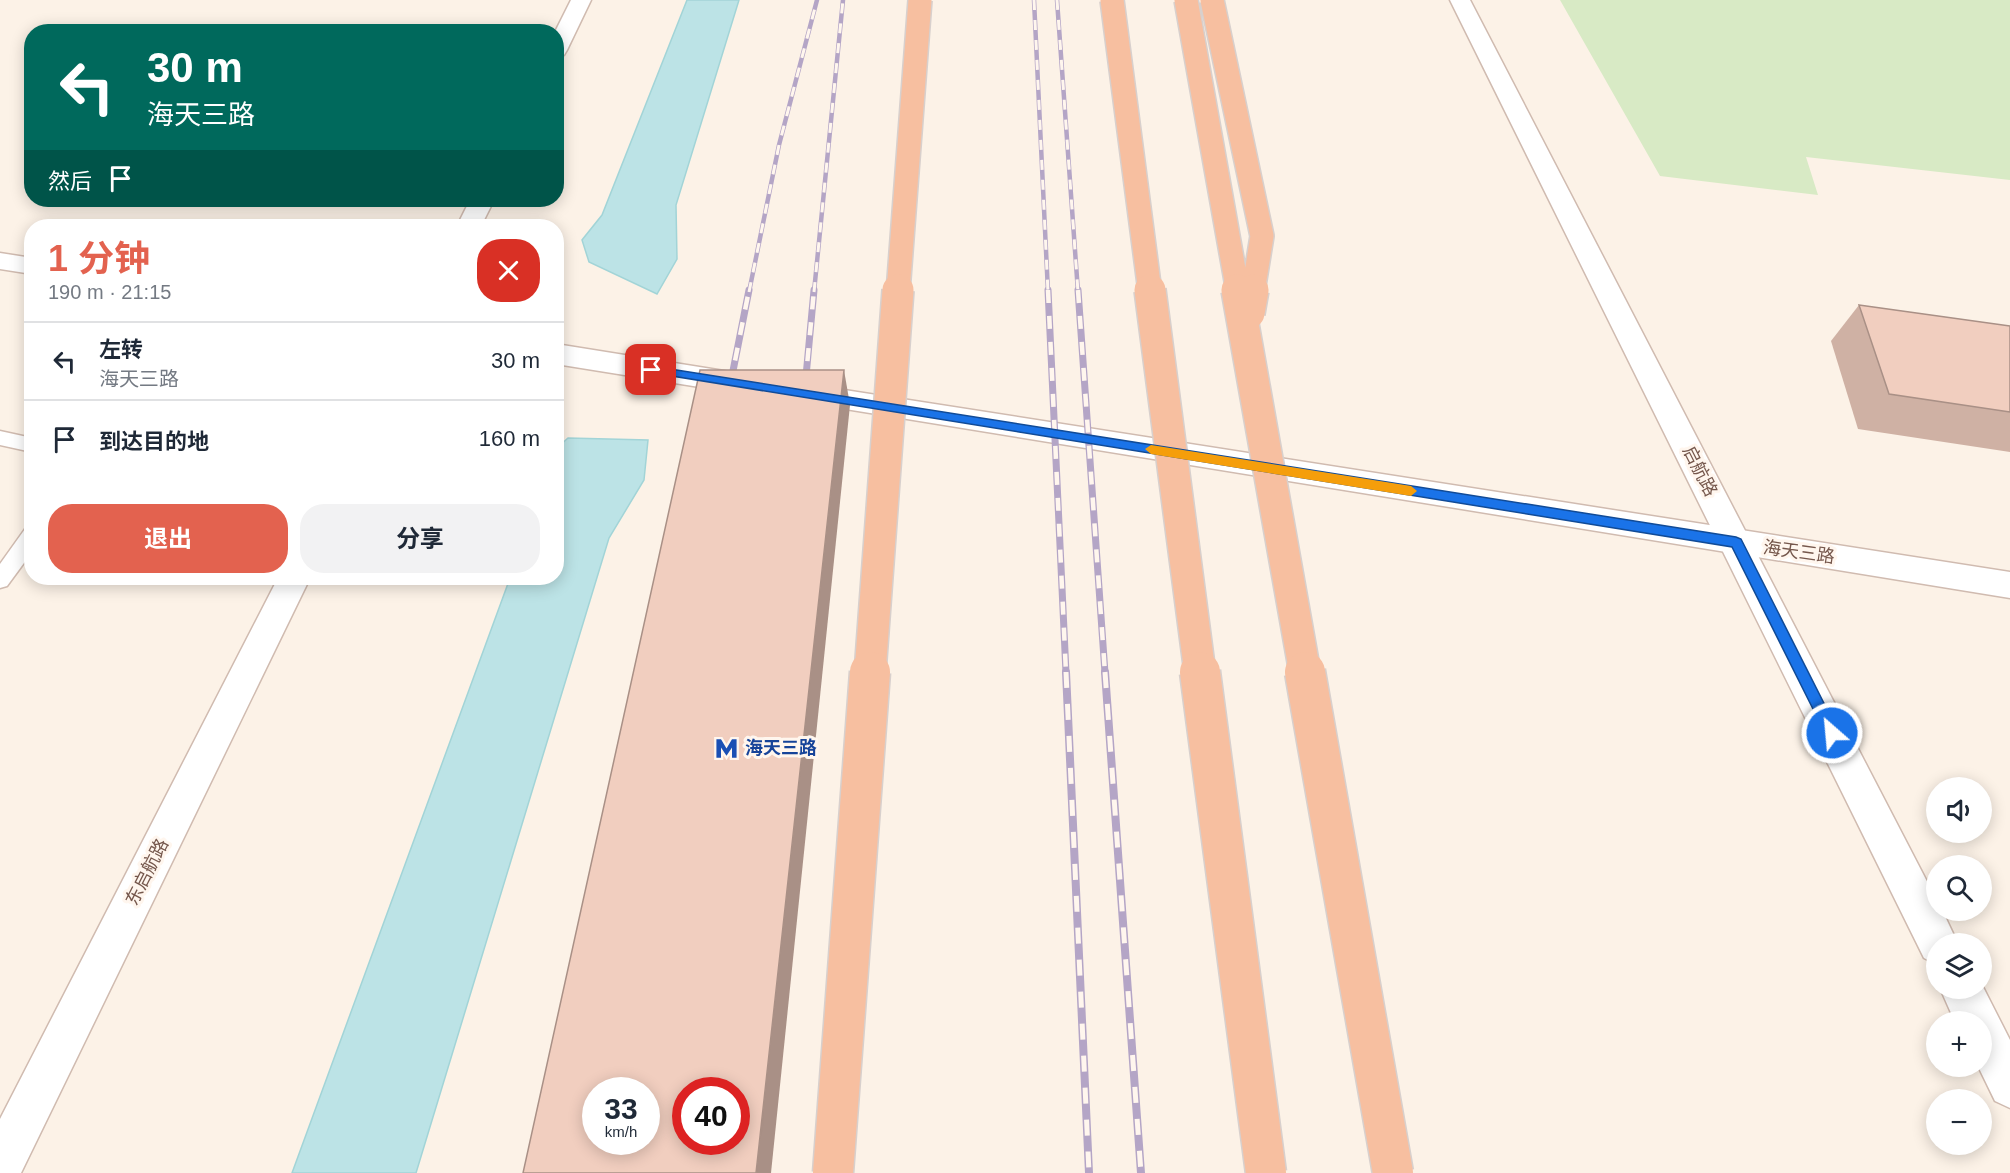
<!DOCTYPE html>
<html lang="zh">
<head>
<meta charset="utf-8">
<style>
	body { margin:0; font-family:Helvetica,"Noto Sans SC",sans-serif; background:#f2f2f3; color:#1f2937; height:100vh; display:flex; flex-direction:column; font-size:22px; white-space:nowrap }
	* { box-sizing:border-box; margin:0 }
	p { font-size:20px; color:#747a83 }
	.icon { flex:none; width:33px; height:33px; fill:none; stroke:currentColor; stroke-width:2; stroke-linecap:round; stroke-linejoin:round }
	.map { position:relative; flex:1; overflow:hidden }
	.drawer { position:absolute; left:24px; top:219px; width:540px; height:366px; display:flex; flex-direction:column; background:#fff; border-radius:24px; box-shadow:0 3px 15px #0003 }
	.drawer>* { flex:none }
	.top-card { position:absolute; left:24px; top:24px; width:540px; height:183px; border-radius:24px; box-shadow:0 3px 15px #0003; background:#00695c; color:#fff; overflow:hidden }
	.controls { position:absolute; left:1926px; top:777px; display:grid; gap:12px }
	.controls a { display:grid; place-items:center; width:66px; height:66px; border-radius:50%; background:#fff; box-shadow:0 3px 15px #0003; font-size:30px }
	.speed { position:absolute; left:582px; top:1077px; display:flex; gap:12px; font-size:30px; font-weight:700; text-align:center }
	.speed>* { display:grid; place-content:center; width:78px; height:78px; border-radius:50%; background:#fff; box-shadow:0 3px 15px #0003; line-height:1 }
	.speed small { font-size:15px; font-weight:400 }
	.speed .limit { border:9px solid #d22; background:#fff; color:#111 }
	.pin { position:absolute; display:grid; place-items:center; width:51px; height:51px; color:#fff; margin:-26px; border-radius:12px; box-shadow:0 3px 9px #0006 }
	.me { position:absolute; width:66px; margin:-33px; rotate:333deg; stroke-linejoin:round; filter:drop-shadow(0 0 4px #0008) }
	.turn { display:flex; align-items:center; gap:21px; height:126px; padding:0 24px; font-size:27px }
	.turn .icon { width:78px; height:78px; stroke-width:2.5 }
	.turn b { display:block; font-size:42px; line-height:51px }
	.then { display:flex; align-items:center; height:57px; padding:0 24px; background:#0003; gap:12px; font-size:22px }
	.round { display:grid; place-items:center; flex:none; width:63px; height:63px; border-radius:24px; background:#f2f2f3 }
	.overview { display:flex; align-items:center; justify-content:space-between; height:102px; padding:0 24px }
	h1 { font-size:36px; font-weight:700; line-height:45px; color:#e3624f }
	.primary-button { display:flex; gap:12px; margin-top:auto; padding:12px 24px }
	.primary-button a { flex:1; height:69px; border-radius:24px; background:#e3624f; color:#fff; font-size:24px; font-weight:700; line-height:69px; text-align:center }
	.primary-button a+a { background:#f2f2f3; color:#1f2937 }
	ul { padding:0; list-style:none }
	li { display:flex; align-items:center; gap:18px; height:78px; padding:0 24px; border-top:2px solid #e0e1e3 }
	li div { flex:1 }
	li b { display:block; font-size:22px }
	li em { font-style:normal }
	.map>svg:first-child { display:block }
	.green { fill:#d8eac5 }
	.water { fill:#bce3e6; stroke:#a2d4d7; stroke-width:1.5 }
	.lines { fill:none; stroke-linecap:round; stroke-linejoin:round }
	.service-casing { stroke:#d0bbb0; stroke-width:3 }
	.minor-casing { stroke:#d0bbb0; stroke-width:3 }
	.tertiary-casing { stroke:#d0bbb0; stroke-width:3 }
	.service { fill:#fff; fill-rule:evenodd }
	.minor { fill:#fff; fill-rule:evenodd }
	.tertiary { fill:#fff; fill-rule:evenodd }
	.rail-far2-casing { stroke:#b4a5c6; stroke-width:4.5 }
	.rail-far1-casing { stroke:#b4a5c6; stroke-width:7 }
	.rail-casing { stroke:#b4a5c6; stroke-width:8 }
	.rail-far2 { stroke:#fff6ee; stroke-width:3; stroke-dasharray:10; stroke-linecap:butt }
	.rail-far1 { stroke:#fff6ee; stroke-width:4.5; stroke-dasharray:13; stroke-linecap:butt }
	.rail { stroke:#fff6ee; stroke-width:5; stroke-dasharray:16; stroke-linecap:butt }
	.trunk-bridge-far2-casing { stroke:#d8d0cd; stroke-width:26; stroke-linecap:butt }
	.trunk-bridge-far1-casing { stroke:#d8d0cd; stroke-width:34; stroke-linecap:butt }
	.trunk-bridge-casing { stroke:#d8d0cd; stroke-width:43; stroke-linecap:butt }
	.trunk-bridge-far2 { stroke:#f7bfa0; stroke-width:23 }
	.trunk-bridge-far1 { stroke:#f7bfa0; stroke-width:31 }
	.trunk-bridge { stroke:#f7bfa0; stroke-width:40 }
	.wall { fill:#cfb1a4 }
	.shaded-wall { fill:#a99086 }
	.building { fill:#f1cebf; stroke:#a99086; stroke-width:1.5; fill-rule:evenodd }
	.route { fill:#1a73e8; stroke:#114b97; stroke-width:1.5 }
	.slow { fill:#f59e0b }
	.labels { text-anchor:middle; dominant-baseline:central; stroke-width:6; stroke-linejoin:round; paint-order:stroke }
	.street-label { font-size:18px; fill:#75574c; stroke:#fff6ee }
	.transit-label { font-size:18px; font-weight:bold; fill:#164399; stroke:#fff6ee; text-anchor:start }
</style>
</head>
<body>
<div class="map">
<svg width="2010" height="1173" viewBox="0 0 2010 1173">
	<rect width="100%" height="100%" fill="#fcf2e7"/>
	<path class="green" d="M1560 0H2010V180L1806 157 1818 195 1660 176Z"/>
	<path class="water" d="M687 0H739L676 205 677 259 657 294 589 262 582 240 602 215Z
		M568 438 648 440 644 480 609 538 416 1173H292L510 578H556L557 448Z"/>
	<g class="lines">
		<defs>
			<path id="service" d="M0 431 32 438V452L0 445Z
				M32 527V552L7 586 0 588V564L25 529Z"/>
			<path id="minor" d="M0 253 32 258V274L0 269Z
				M556 344 743 374 753 377 757 384 753 391 743 394 556 364Z
				M806 384 2010 572V598L796 401 792 394 796 387Z"/>
			<path id="tertiary" d="M571 0H591L567 50 564 55 556 56 555 32Z
				M1450 0H1470L1936 899V910H1942L1958 944H1936V964L1924 958Z
				M470 200H494L481 226H457Z
				M278 578H310L21 1173H0V1119Z
				M1982 985 2010 1040V1108L1995 1101 1978 1066H1982V1022H1955L1940 988H1982Z"/>
		</defs>
		<use href="#service" class="service-casing"/>
		<use href="#minor" class="minor-casing"/>
		<use href="#tertiary" class="tertiary-casing"/>
		<use href="#service" class="service"/>
		<use href="#minor" class="minor"/>
		<use href="#tertiary" class="tertiary"/>
		<defs>
			<path id="rail-far2" d="M1034 0 1048 292
				M1057 0 1078 292
				M749 292 779 145 817 0
				M814 292 843 0"/>
			<path id="rail-far1" d="M1048 290 1066 673
				M1078 290 1105 673
				M730 386 749 290
				M805 387 814 290"/>
			<path id="rail" d="M1066 672 1089 1173
				M1105 672 1141 1173"/>
		</defs>
		<use href="#rail-far2" class="rail-far2-casing"/>
		<use href="#rail-far1" class="rail-far1-casing"/>
		<use href="#rail" class="rail-casing"/>
		<use href="#rail-far2" class="rail-far2"/>
		<use href="#rail-far1" class="rail-far1"/>
		<use href="#rail" class="rail"/>
		<defs>
			<path id="trunk-bridge-far2" d="M1112 0 1150 292
				M1186 0 1238 292
				M1212 0 1262 236 1253 292
				M898 292 920 0"/>
			<path id="trunk-bridge-far1" d="M1150 290 1200 673
				M1237 290 1305 673
				M1249 313 1253 290
				M870 673 898 290"/>
			<path id="trunk-bridge" d="M1200 672 1266 1173
				M1305 672 1393 1173
				M833 1173 870 672"/>
		</defs>
		<use href="#trunk-bridge-far2" class="trunk-bridge-far2-casing"/>
		<use href="#trunk-bridge-far1" class="trunk-bridge-far1-casing"/>
		<use href="#trunk-bridge" class="trunk-bridge-casing"/>
		<use href="#trunk-bridge-far2" class="trunk-bridge-far2"/>
		<use href="#trunk-bridge-far1" class="trunk-bridge-far1"/>
		<use href="#trunk-bridge" class="trunk-bridge"/>
	</g>
	<path class="wall" d="M1859 305 2010 326V452L1858 429 1831 341Z"/>
	<path class="shaded-wall" d="M844 370 850 405 771 1173H756Z"/>
	<path class="building" d="M1859 305 2010 326V412L1889 394Z
		M700 370H844L756 1173H523ZM596 1090H646V1142H596ZM686 1090H736V1142H686Z"/>
	<path class="route" d="M651 366 1736 537 1741 539 1839 733 1832 739 1827 737 1732 547 647 372 645 370Z"/>
	<path class="slow" d="M1151 445 1411 486 1417 491 1411 496 1151 454 1145 449Z"/>
	<defs>
		<symbol id="metro-bare" viewBox="-9 -9 18 18"><path d="M-5.5 5V-5H-3L0 0L3-5H5.5V5H3V-.5L0 4L-3-.5V5Z" fill="#1a4fb4" stroke="#fff6ee" stroke-width="2.5" paint-order="stroke"/></symbol>
	</defs>
	<g fill-rule="evenodd">
		<use href="#metro-bare" x="710" y="732" width="33" height="33"/>
	</g>
	<g class="labels">
		<g class="street-label">
			<text transform="translate(1700 471) rotate(63)">启航路</text>
			<text transform="translate(1799 552) rotate(8)">海天三路</text>
			<text transform="translate(147 872) rotate(-63)">东启航路</text>
		</g>
		<g class="transit-label">
			<text x="745" y="748">海天三路</text>
		</g>
	</g>
</svg>
<div class="controls">
<a><svg class="icon" aria-label="sound" viewBox="0 0 24 24"><path d="M4 9h4l5-4v14l-5-4H4zM17 9q2 3 0 6"/></svg></a>
<a><svg class="icon" aria-label="search" viewBox="0 0 24 24"><circle cx="10" cy="10" r="6"/><path d="M15 15l6 6"/></svg></a>
<a><svg class="icon" aria-label="layers" viewBox="0 0 24 24"><path d="M12 4l9 5-9 5-9-5zM3 14l9 5 9-5"/></svg></a>
<a>+</a>
<a>−</a>
</div>
<div class="speed"><div>33<small>km/h</small></div><div class="limit">40</div></div>
<div class="pin" style="left:651px;top:370px;background:#d93025"><svg class="icon" aria-label="arrive" viewBox="0 0 24 24"><path d="M6 21V4h12l-3 4 3 4H6"/></svg></div>
<svg class="me" style="left:1832px;top:733px" viewBox="-20 -20 40 40"><circle r="17" fill="#1a73e8" stroke="#fff" stroke-width="3"/><path d="M0-11L8 9 0 5-8 9z" fill="#fff"/></svg>
<div class="top-card">
<div class="turn"><svg class="icon" aria-label="left" viewBox="0 0 24 24"><path d="M17 20v-9H6M10 6l-5 5 5 5"/></svg><div><b>30 m</b>海天三路</div></div>
<div class="then">然后<svg class="icon" aria-label="arrive" viewBox="0 0 24 24"><path d="M6 21V4h12l-3 4 3 4H6"/></svg></div>
</div>
<section class="drawer">
<div class="overview"><div><h1>1 分钟</h1><p>190 m · 21:15</p></div><a class="round" style="background:#d93025;color:#fff"><svg class="icon" aria-label="close" viewBox="0 0 24 24"><path d="M6 6l12 12M18 6L6 18"/></svg></a></div>
<ul>
<li><svg class="icon" aria-label="left" viewBox="0 0 24 24"><path d="M17 20v-9H6M10 6l-5 5 5 5"/></svg><div><b>左转</b><p>海天三路</p></div><em>30 m</em></li>
<li><svg class="icon" aria-label="arrive" viewBox="0 0 24 24"><path d="M6 21V4h12l-3 4 3 4H6"/></svg><div><b>到达目的地</b></div><em>160 m</em></li>
</ul>
<div class="primary-button"><a>退出</a><a>分享</a></div>
</section>
</div>
</body>
</html>
